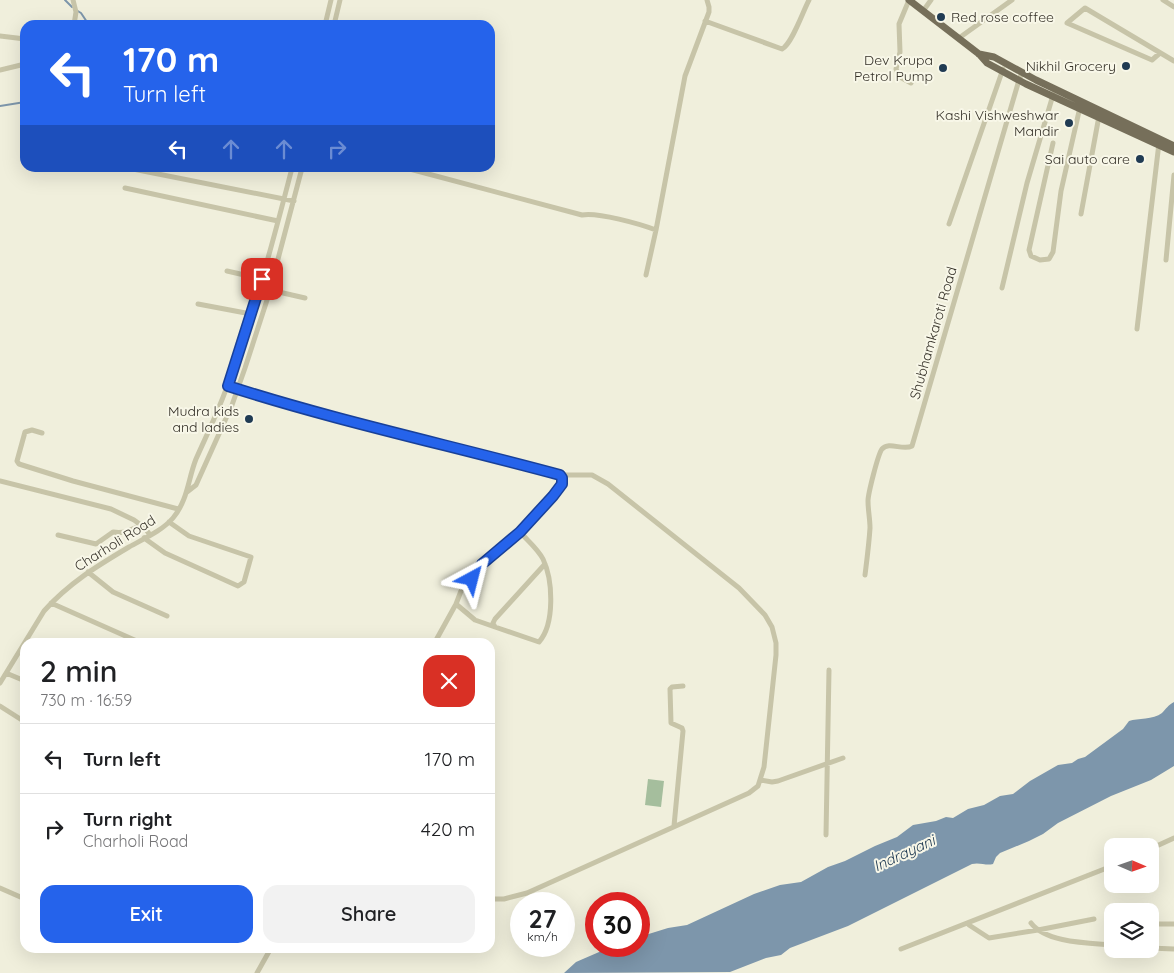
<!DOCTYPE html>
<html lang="en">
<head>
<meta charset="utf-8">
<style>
	body { margin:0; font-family:Quicksand,sans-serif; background:#f2f2f2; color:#202124; height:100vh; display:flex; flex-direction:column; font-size:19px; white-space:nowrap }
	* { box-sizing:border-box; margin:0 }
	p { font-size:16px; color:#757577 }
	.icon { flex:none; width:28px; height:28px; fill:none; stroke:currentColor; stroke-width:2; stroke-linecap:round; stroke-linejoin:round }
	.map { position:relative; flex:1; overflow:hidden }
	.sheet { position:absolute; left:20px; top:638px; width:475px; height:315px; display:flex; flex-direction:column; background:#fff; border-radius:15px; box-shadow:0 5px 20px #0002 }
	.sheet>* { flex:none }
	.guide { position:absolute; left:20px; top:20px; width:475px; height:152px; border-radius:15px; box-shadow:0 5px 20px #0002; background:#2563eb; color:#fff; overflow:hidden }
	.needle { width:32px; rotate:92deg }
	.fabs { position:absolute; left:1104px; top:838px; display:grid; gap:10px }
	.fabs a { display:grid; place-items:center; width:55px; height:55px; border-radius:10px; background:#fff; box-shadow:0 5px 20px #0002; font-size:25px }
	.speed { position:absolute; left:510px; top:892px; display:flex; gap:10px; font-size:25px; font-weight:700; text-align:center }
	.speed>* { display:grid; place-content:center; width:65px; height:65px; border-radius:50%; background:#fff; box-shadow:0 5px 20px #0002; line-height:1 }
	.speed small { font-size:12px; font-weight:400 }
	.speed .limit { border:8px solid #d22; background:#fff; color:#111 }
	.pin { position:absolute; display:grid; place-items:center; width:42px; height:42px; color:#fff; margin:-21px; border-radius:10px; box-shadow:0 2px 8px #0006 }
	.me { position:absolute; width:55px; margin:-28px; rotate:38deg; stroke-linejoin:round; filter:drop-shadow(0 0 4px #0008) }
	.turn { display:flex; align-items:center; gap:18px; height:105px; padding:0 20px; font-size:22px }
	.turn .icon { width:65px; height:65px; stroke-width:2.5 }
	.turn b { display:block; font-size:35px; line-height:42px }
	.lanes { display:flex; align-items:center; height:48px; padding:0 20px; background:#0003; justify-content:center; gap:25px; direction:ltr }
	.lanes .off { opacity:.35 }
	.round { display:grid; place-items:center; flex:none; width:52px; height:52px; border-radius:15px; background:#f2f2f2 }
	.summary { display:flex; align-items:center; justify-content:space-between; height:85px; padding:0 20px }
	h1 { font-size:30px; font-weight:600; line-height:38px }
	.cta { display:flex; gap:10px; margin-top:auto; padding:10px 20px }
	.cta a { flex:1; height:58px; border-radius:15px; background:#2563eb; color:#fff; font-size:20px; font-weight:600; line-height:58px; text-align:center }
	.cta a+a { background:#f2f2f2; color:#202124 }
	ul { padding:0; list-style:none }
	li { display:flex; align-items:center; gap:15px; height:70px; padding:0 20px; border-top:1px solid #e0e0e0 }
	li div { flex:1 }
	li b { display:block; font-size:19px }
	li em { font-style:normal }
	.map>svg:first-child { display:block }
	.green { fill:#a5be9d }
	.water { fill:#7d96ab }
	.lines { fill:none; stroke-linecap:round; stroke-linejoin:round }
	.stream { stroke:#7d96ab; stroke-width:2 }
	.minor { stroke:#c7c4a8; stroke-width:5 }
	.major { stroke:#766f5a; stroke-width:7 }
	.route-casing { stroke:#184099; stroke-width:12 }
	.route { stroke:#2563eb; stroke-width:9 }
	.poi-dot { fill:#203b53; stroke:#f8f7e8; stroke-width:2 }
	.labels { text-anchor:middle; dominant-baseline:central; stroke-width:4; stroke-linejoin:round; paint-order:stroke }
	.poi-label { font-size:14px; fill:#353128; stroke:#f8f7e8; text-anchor:end }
	.street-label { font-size:14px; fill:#353128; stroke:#f8f7e8 }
	.water-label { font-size:15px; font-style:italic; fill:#203b53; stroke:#f8f7e8 }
</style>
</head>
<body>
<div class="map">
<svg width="1174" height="973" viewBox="0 0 1174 973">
	<rect width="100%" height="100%" fill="#f0efdc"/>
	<path class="green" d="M648 779 664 781 661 807 645 805Z"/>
	<path class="water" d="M1174 702V766L1151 780 1111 796 1058 823 1043 834 1029 841 1000 853 996 857 993 864C986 866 980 862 972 864L848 926 790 948 781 955 766 958 730 972 564 973 576 962 613 946H639V937L668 928 687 925 754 894 780 885 801 882 828 867 845 861 875 846 897 837 913 825 936 821 946 817 953 818 968 809 984 805 1000 796 1013 794 1030 781 1058 765 1072 763 1078 759 1085 757 1123 729 1129 721C1138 718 1153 720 1162 713 1166 709 1168 705 1174 702Z"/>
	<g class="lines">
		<path class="stream" d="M65 0 72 7
			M76 10 81 13 89 25
			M0 106 25 102"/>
		<path class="minor" d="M73 0 76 12 74 25
			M909 0 899 24 900 52 896 69 900 77 911 83
			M1163 0 1174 7
			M923 11 931 0
			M705 21 782 49C792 44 803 11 809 0
			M325 25 331 0
			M334 25 340 0
			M0 36 25 39
			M959 38 1012 0
			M1160 53 1152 60 1067 23 1085 8 1174 61
			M0 70 25 64
			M1053 143 1029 250 1031 256 1040 260 1049 259 1053 252 1061 191 1080 107
			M128 168 294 201
			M406 168 582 215C598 212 640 224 656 230
			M125 188 278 221
			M1081 214 1099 116
			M949 224 1003 69
			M1166 260 1174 175
			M227 271 262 279
			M646 275 656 230 685 76 709 12V7L707 0
			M1002 288 1027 183 1053 95
			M270 290 305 298
			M198 304 251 314
			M1137 329 1159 143
			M228 386C337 420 449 446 561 475L563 481 561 487 520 532C528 541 538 549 543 559 553 580 555 624 539 642L495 627 493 623 495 619 545 564
			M42 433 32 430 25 432 17 461 19 464 73 481 178 509
			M0 481 111 509 134 520 145 528 150 535
			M187 492 196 485 232 405 245 368 268 297 302 168
			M58 535 96 544 113 532C125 534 131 530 141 525
			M144 538 165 553 238 586 244 582 251 557 189 536 169 522
			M88 572 113 592 167 616
			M865 575C867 559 869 544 870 528 870 519 868 510 868 501 868 494 878 454 882 449 889 441 903 451 912 446L1019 80 1022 72
			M51 603 139 642
			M456 604 475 620 495 627
			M435 642 456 604 461 591 472 579 482 564 520 532
			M6 673 25 681
			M0 683 44 611C69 583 97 566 129 547 143 539 162 531 173 518 188 500 188 479 196 459 208 432 221 406 230 378 255 309 274 238 292 168
			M0 706 25 722
			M760 780 772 782 778 781 843 758
			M674 826 683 731 682 728 671 723 670 689 672 687 683 686
			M826 835 829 670
			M1150 849 1174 838
			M0 888 25 899
			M490 899H504L527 893 749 793 758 786 764 767 776 655V643L772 627 765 615 739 588 608 484 592 475H561
			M969 923V925L989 938 1038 930 1094 919
			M1031 923C1046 943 1089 943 1112 945
			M1150 924H1174
			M1150 948 1174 949
			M901 949 1112 866
			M257 973 271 948"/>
		<path class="major" d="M909 0 979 54 987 63 1026 84 1174 152
			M979 54 994 57 1036 80 1174 146"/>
	</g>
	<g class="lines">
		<defs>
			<path id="route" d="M262 279 228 386C337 421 449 445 560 475L562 478V484L553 496 520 532 482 564 472 579"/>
		</defs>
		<use href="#route" class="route-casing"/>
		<use href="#route" class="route"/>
	</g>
	<g class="poi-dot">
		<circle cx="941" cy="17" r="5"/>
		<circle cx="1126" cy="66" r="5"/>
		<circle cx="943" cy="68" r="5"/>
		<circle cx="1069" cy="123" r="5"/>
		<circle cx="1140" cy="159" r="5"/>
		<circle cx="249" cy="419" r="5"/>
	</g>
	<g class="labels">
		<g class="poi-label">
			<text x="951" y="17" text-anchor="start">Red rose coffee</text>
			<text x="933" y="60">Dev Krupa<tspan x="933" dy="16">Petrol Pump</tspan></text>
			<text x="1116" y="66">Nikhil Grocery</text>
			<text x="1059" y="115">Kashi Vishweshwar<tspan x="1059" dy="16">Mandir</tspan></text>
			<text x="1130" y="159">Sai auto care</text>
			<text x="239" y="411">Mudra kids<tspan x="239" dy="16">and ladies</tspan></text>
		</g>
		<g class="street-label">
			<text transform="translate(933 333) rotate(-74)">Shubhamkaroti Road</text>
			<text transform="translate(115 543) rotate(-32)">Charholi Road</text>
		</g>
		<g class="water-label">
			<text transform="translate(904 853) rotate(-25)">Indrayani</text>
		</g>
	</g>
</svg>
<div class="fabs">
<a><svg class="needle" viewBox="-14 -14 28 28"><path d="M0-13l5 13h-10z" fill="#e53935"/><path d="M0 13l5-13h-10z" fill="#757577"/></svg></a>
<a><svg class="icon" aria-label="layers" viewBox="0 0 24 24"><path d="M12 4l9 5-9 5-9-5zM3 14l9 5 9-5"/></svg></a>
</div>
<div class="speed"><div>27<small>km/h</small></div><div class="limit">30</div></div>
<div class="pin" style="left:262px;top:279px;background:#d93025"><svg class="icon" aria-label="arrive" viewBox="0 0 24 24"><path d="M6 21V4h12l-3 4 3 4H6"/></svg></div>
<svg class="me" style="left:472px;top:579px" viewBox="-20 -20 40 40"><path d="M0-17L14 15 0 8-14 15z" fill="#2563eb" stroke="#fff" stroke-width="4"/></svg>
<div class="guide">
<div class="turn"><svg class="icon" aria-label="left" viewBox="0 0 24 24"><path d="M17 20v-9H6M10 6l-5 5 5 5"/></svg><div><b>170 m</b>Turn left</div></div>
<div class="lanes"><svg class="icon" aria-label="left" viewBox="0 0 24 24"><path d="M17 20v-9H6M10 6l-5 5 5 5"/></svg><svg class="icon off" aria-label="ahead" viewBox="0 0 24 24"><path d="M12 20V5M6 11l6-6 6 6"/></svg><svg class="icon off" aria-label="ahead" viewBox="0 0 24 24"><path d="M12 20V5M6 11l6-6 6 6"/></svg><svg class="icon off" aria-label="right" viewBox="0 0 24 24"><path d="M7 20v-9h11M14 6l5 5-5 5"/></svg></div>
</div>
<section class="sheet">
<div class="summary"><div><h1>2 min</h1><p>730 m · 16:59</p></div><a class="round" style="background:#d93025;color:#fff"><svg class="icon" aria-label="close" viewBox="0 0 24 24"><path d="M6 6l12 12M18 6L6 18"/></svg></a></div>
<ul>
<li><svg class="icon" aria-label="left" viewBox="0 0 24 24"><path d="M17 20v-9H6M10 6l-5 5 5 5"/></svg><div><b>Turn left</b></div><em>170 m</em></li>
<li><svg class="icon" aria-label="right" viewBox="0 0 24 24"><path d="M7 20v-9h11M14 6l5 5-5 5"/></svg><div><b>Turn right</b><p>Charholi Road</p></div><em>420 m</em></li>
</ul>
<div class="cta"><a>Exit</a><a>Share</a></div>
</section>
</div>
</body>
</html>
